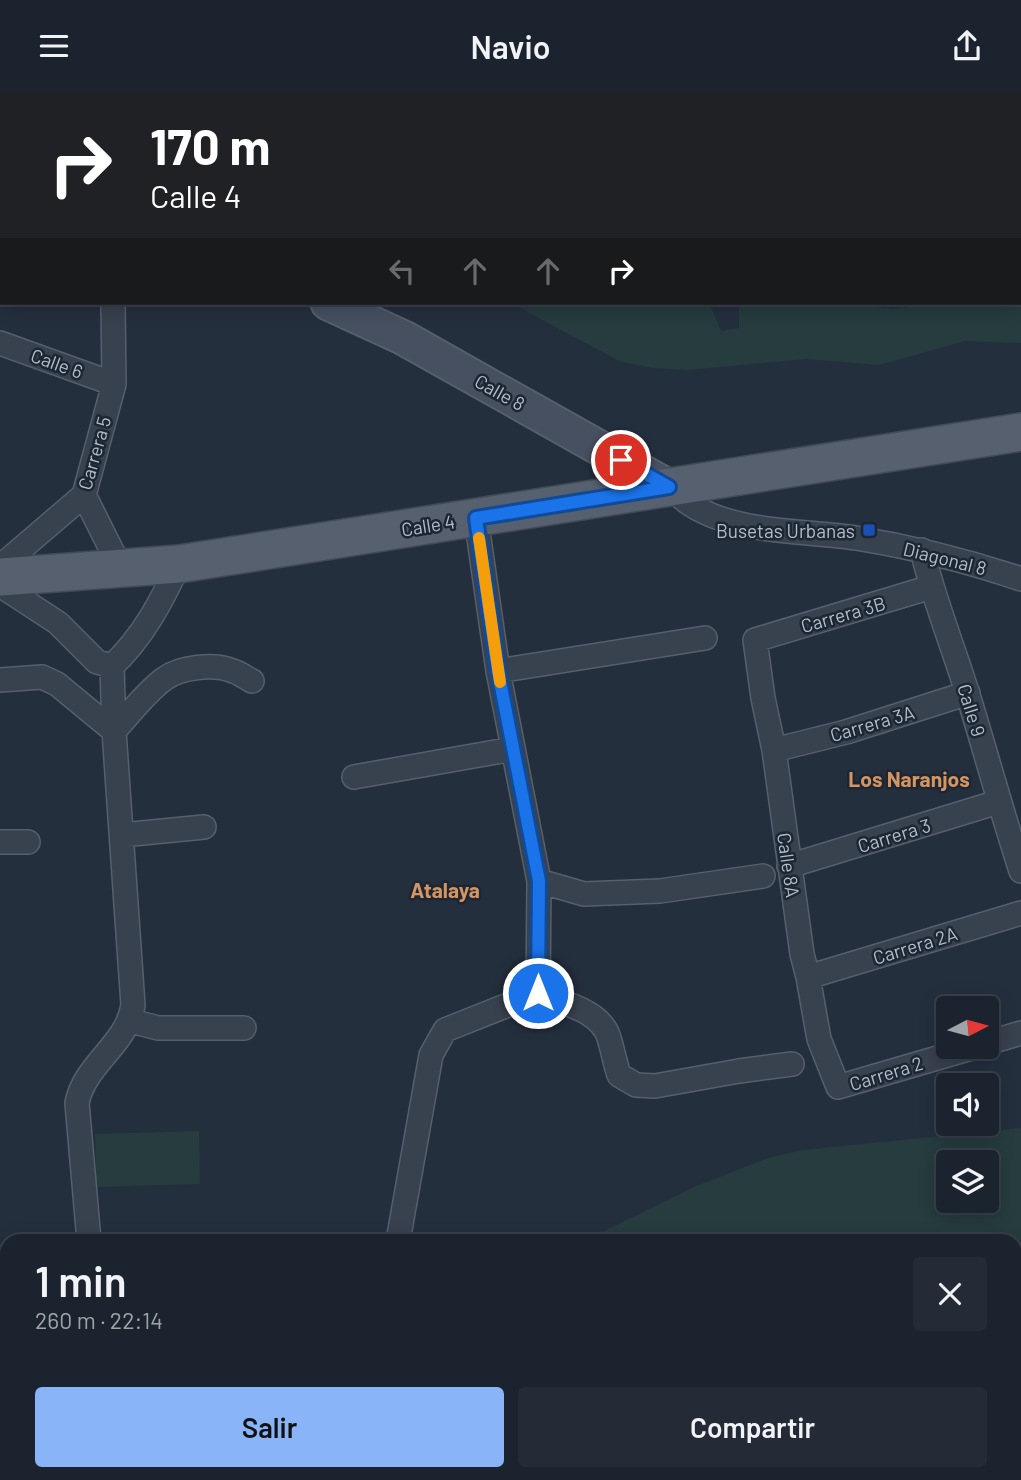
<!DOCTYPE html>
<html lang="es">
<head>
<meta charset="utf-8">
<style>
	body { margin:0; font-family:Barlow,sans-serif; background:#242b36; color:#f1f3f6; height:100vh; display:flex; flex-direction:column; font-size:26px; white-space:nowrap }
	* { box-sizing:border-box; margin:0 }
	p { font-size:23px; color:#a0a4aa }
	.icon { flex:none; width:38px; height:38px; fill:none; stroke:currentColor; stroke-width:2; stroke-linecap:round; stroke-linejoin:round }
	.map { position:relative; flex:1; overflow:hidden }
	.sheet { position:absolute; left:0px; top:1143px; width:1022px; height:247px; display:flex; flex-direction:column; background:#1b232e; border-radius:21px 21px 0 0; box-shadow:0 4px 18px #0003,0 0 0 2px #39404a }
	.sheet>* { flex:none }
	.guide { position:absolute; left:0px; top:0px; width:1022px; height:214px; box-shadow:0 4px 18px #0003,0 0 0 2px #39404a; background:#202124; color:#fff; overflow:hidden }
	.needle { width:46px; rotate:84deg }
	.buttons { position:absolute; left:936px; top:905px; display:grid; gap:14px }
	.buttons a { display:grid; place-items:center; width:63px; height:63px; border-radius:7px; background:#1b232e; box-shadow:0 4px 18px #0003,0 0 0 2px #39404a; font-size:35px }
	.pin { position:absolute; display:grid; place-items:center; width:60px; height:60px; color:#fff; margin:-30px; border:4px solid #fff; border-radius:50%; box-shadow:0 2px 7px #0007 }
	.me { position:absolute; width:77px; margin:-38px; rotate:0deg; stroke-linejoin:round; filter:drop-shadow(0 0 5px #0008) }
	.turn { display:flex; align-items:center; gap:24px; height:147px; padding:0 35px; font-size:32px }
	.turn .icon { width:91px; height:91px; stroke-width:2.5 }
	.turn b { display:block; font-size:49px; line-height:60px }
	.lanes { display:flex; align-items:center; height:66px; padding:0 35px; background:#0003; justify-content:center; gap:35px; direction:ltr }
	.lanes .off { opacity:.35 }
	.round { display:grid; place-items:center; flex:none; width:74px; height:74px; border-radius:7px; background:#242b36 }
	.head { display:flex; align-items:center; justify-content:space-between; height:119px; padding:0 35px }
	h1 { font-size:42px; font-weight:600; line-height:52px }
	.button { display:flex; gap:14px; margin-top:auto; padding:14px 35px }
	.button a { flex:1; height:80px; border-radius:7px; background:#8ab4f8; color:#111; font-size:28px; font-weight:600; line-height:80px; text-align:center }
	.button a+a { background:#242b36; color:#f1f3f6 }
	header { display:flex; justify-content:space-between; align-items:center; height:91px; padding:0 35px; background:#1b232e; font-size:32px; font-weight:600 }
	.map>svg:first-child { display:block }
	.green { fill:#263c3f; fill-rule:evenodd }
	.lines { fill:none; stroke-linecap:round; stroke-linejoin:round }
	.minor-casing { stroke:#565f6c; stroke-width:26 }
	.secondary-casing { stroke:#565f6c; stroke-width:37 }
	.primary-casing { stroke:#414a57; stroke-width:40 }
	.minor { stroke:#38414e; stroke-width:23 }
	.secondary { stroke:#465061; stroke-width:33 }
	.primary { stroke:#56606e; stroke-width:37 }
	.route-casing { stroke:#114b97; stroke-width:18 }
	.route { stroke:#1a73e8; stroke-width:12 }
	.slow { stroke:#f59e0b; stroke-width:12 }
	.transit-dot { fill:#1a4fb4; stroke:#1d2633; stroke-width:2.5 }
	.labels { text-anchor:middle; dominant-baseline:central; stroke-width:5; stroke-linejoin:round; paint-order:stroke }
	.street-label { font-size:19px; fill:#b4bcc9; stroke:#1d2633 }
	.poi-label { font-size:19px; fill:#b4bcc9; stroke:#1d2633; text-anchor:end }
	.neighbourhood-label { font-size:21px; font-weight:bold; fill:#d59563; stroke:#1d2633 }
</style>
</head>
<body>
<header><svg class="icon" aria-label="menu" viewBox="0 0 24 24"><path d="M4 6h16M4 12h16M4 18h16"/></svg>Navio<svg class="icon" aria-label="share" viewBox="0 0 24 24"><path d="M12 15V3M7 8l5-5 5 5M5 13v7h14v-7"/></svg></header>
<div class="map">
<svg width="1021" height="1389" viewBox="0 0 1021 1389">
	<rect width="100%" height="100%" fill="#242f3e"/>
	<path class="green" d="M203 0H745L744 2Z
		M1021 187V252L965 250 879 274 806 268 687 279 652 277 619 270 511 212H709L721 240 739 237V212H867C883 221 905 218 923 212H1020Z
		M1021 1037V1314L1015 1317V1150H591L596 1144 694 1096 765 1068 802 1059ZM987 1071V1110H948V1071Z
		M199 1040 200 1093 96 1096 95 1043Z
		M395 1382H775V1383L773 1389H391Z"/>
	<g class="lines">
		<defs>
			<path id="minor" d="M0 252 114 293
				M669 396C676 401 682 408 690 413 735 443 804 439 856 447 912 456 967 470 1021 488
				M84 404 113 462 123 476
				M476 427 498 580 539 790 538 902
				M922 459C934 509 953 555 968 604 986 662 1002 722 1021 780
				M0 476 84 404 114 293 113 212
				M0 494 58 532 97 571 112 575
				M931 496 755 549 763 607 774 659 802 863 808 886 819 948 838 996 975 956
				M498 580 705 547
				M0 589 42 586 57 593 114 640C130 623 145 602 164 588 180 576 214 572 233 580 240 582 246 587 252 590
				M774 659 846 641 968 602
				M354 686 513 658
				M122 744 204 736
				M0 751H28
				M789 775 998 711
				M539 790 584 803 660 800 763 785
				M808 886 1021 822
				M131 930 158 937H244
				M987 952 1021 942
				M89 1150 77 1012C85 972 127 954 133 914L114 640 112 575C143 546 161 511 179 473
				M398 1150 431 964 445 939 538 902C562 912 601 919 609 947 613 960 615 972 619 984L636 994 655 995 739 980 792 973
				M0 1195H7
				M0 1300 7 1291"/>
			<path id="secondary" d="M61 0 62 2
				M328 212 404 247 669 396"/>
			<path id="primary" d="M0 486 179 473 1021 341"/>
		</defs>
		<use href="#minor" class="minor-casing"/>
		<use href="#secondary" class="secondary-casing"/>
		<use href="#primary" class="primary-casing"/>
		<use href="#minor" class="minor"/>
		<use href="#secondary" class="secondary"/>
		<use href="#primary" class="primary"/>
	</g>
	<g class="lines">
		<defs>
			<path id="route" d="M538 902 539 790 498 580 476 427 669 396 621 369"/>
		</defs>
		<use href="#route" class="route-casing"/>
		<use href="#route" class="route"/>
		<path class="slow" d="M479 447 500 591"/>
	</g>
	<rect class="transit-dot" x="862" y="432" width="14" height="14" rx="3.5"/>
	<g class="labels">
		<g class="street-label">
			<text transform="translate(57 272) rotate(20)">Calle 6</text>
			<text transform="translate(500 301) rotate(29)">Calle 8</text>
			<text transform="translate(94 362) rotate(-74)">Carrera 5</text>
			<text transform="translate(428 434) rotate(-9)">Calle 4</text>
			<text transform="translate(945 467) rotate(14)">Diagonal 8</text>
			<text transform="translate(843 523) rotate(-16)">Carrera 3B</text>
			<text transform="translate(972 619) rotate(73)">Calle 9</text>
			<text transform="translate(872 632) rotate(-16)">Carrera 3A</text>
			<text transform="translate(894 744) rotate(-17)">Carrera 3</text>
			<text transform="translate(789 774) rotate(82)">Calle 8A</text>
			<text transform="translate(915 854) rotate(-17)">Carrera 2A</text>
			<text transform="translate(886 982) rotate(-17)">Carrera 2</text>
		</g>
		<g class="poi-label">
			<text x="855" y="439">Busetas Urbanas</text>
		</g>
		<g class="neighbourhood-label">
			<text x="909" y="687">Los Naranjos</text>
			<text x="445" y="798">Atalaya</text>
		</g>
	</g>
</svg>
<div class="buttons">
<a><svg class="needle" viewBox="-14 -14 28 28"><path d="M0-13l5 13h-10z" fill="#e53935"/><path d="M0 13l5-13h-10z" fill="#a0a4aa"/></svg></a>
<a><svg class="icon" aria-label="sound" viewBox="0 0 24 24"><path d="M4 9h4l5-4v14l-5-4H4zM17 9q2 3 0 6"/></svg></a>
<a><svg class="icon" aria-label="layers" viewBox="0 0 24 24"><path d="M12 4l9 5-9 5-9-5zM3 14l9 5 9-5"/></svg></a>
</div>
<div class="pin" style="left:621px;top:369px;background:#d93025"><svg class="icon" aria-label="arrive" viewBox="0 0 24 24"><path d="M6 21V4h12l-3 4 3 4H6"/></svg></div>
<svg class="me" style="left:538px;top:902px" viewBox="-20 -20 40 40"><circle r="17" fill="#1a73e8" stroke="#fff" stroke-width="3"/><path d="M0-11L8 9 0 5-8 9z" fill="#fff"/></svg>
<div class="guide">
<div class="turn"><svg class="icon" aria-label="right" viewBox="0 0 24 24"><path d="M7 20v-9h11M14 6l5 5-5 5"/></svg><div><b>170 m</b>Calle 4</div></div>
<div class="lanes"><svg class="icon off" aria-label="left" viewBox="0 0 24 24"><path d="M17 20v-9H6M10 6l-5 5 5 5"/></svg><svg class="icon off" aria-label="ahead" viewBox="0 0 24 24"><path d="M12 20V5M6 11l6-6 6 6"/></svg><svg class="icon off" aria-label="ahead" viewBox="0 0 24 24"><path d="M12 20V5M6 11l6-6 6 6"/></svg><svg class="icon" aria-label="right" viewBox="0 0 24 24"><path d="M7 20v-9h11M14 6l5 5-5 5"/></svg></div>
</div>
<section class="sheet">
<div class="head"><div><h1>1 min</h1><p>260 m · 22:14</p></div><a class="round"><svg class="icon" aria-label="close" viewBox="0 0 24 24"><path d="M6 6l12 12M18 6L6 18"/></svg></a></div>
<div class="button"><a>Salir</a><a>Compartir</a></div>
</section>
</div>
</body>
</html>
